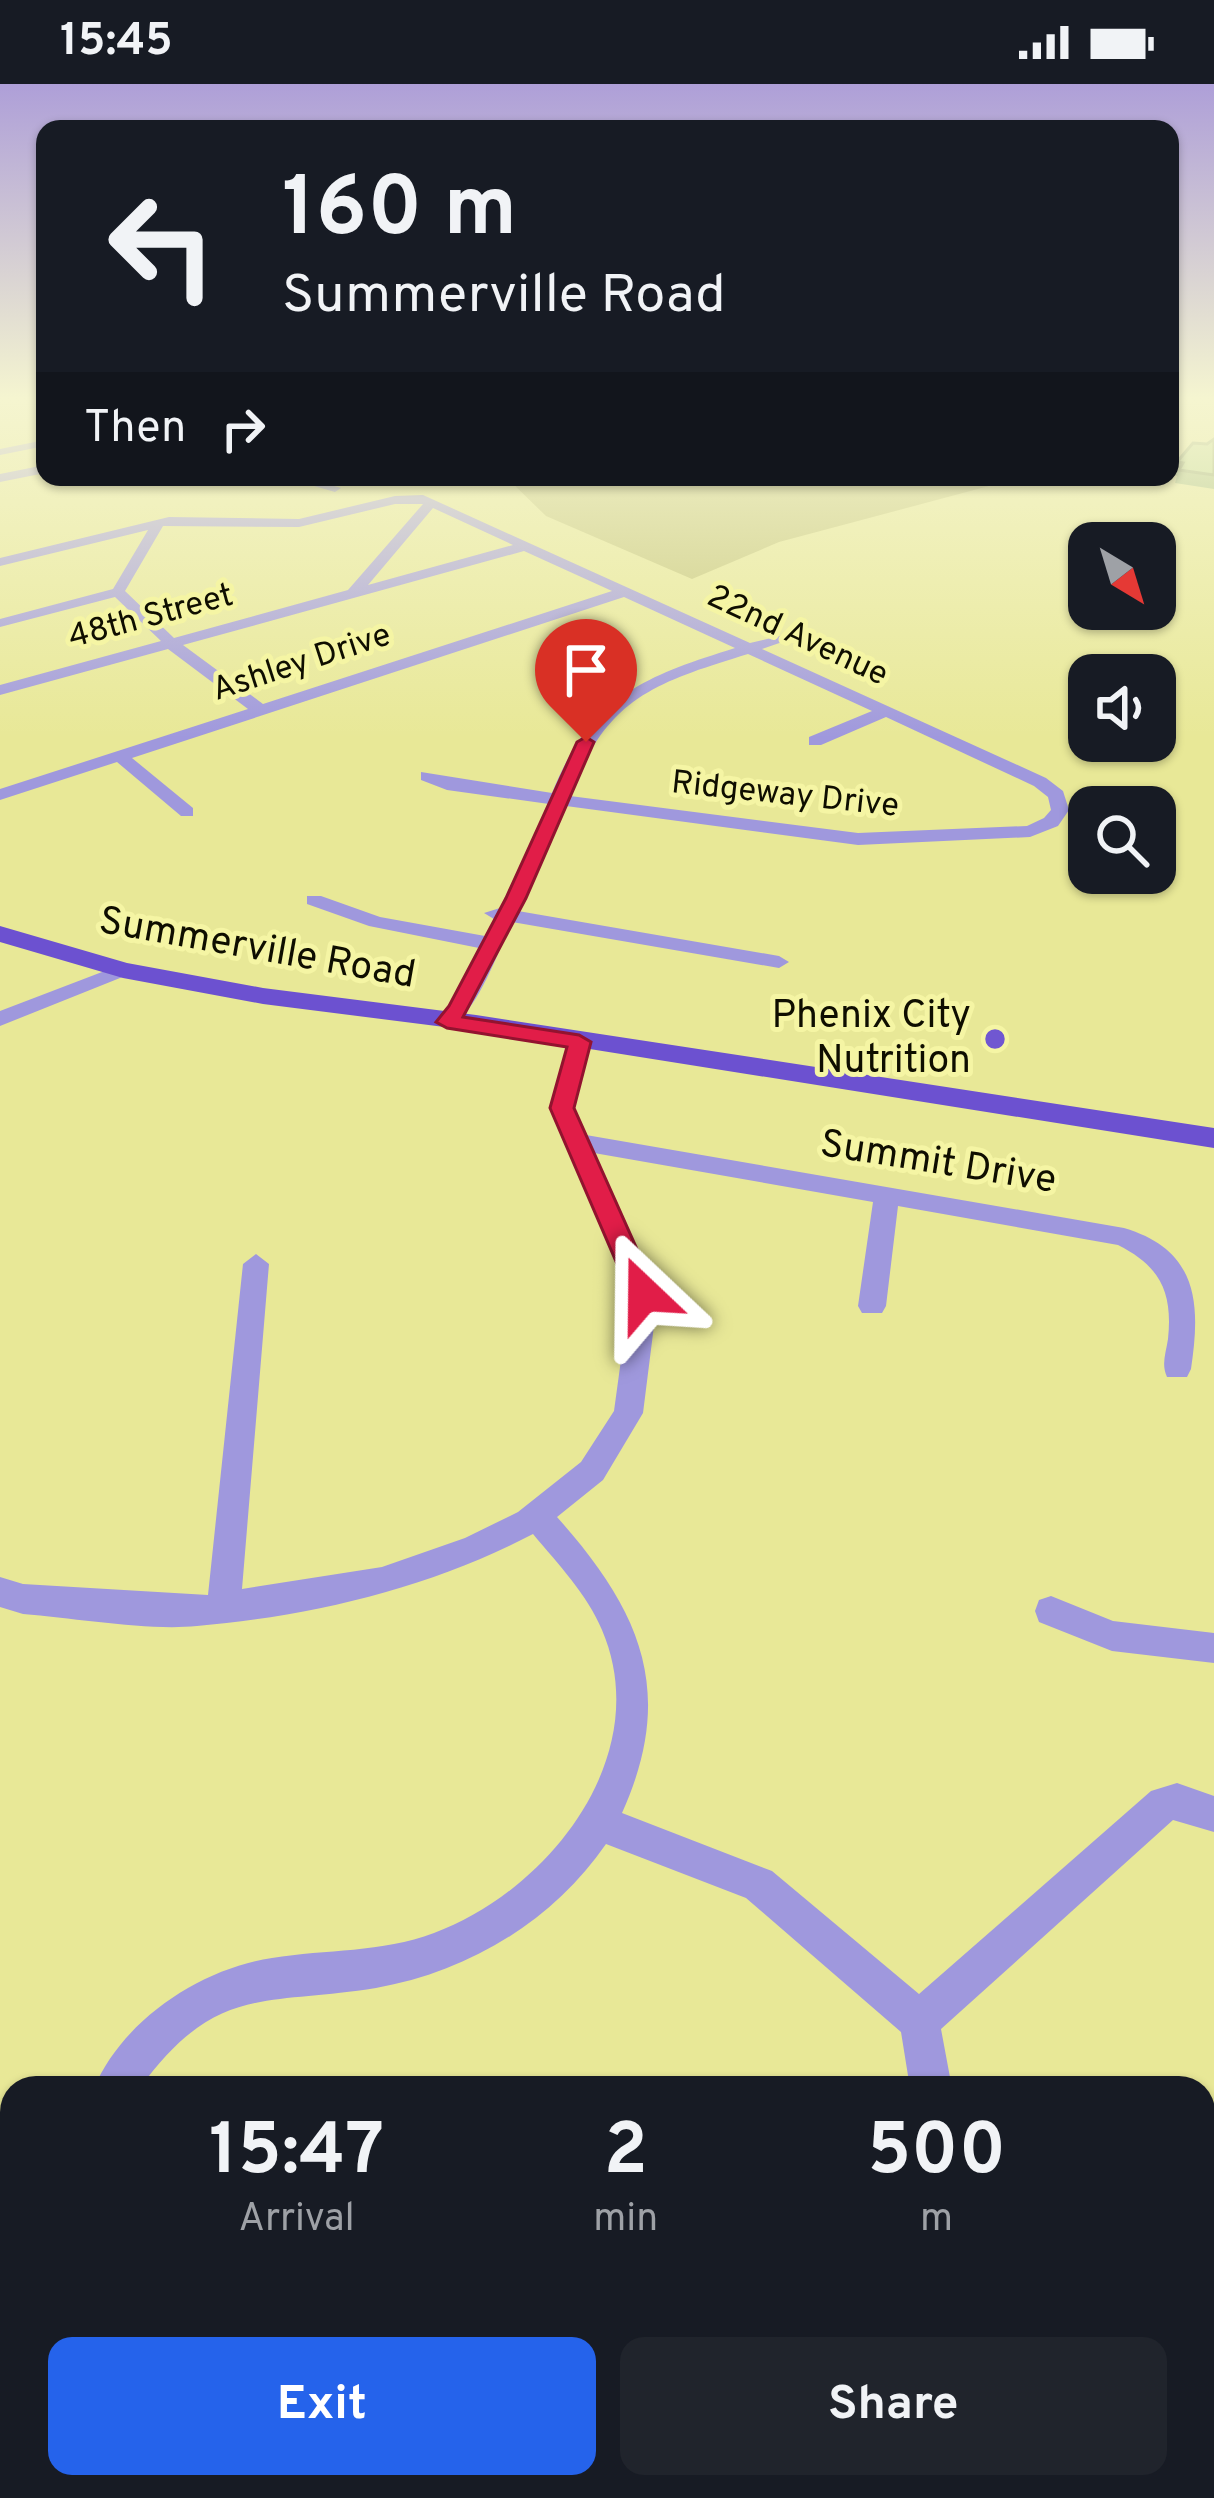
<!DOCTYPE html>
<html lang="en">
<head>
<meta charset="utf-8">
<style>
	body { margin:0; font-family:Overpass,sans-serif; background:#20242c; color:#f1f3f6; height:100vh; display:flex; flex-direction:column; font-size:45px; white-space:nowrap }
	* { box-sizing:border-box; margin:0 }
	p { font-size:39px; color:#9ea1a6 }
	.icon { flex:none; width:66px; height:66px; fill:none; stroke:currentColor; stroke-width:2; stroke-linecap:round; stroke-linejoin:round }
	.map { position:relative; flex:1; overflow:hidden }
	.drawer { position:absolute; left:0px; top:1992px; width:1215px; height:423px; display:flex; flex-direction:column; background:#171b24; border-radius:36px 36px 0 0; box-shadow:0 3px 9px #0004 }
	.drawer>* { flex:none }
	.guide { position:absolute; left:36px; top:36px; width:1143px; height:366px; border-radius:24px; box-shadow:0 3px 9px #0004; background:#171b24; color:#f1f3f6; overflow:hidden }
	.needle { width:78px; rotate:142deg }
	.tools { position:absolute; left:1068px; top:438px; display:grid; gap:24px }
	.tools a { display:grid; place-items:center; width:108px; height:108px; border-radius:24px; background:#171b24; box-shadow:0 3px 9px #0004; font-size:60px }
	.pin { position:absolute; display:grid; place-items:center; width:102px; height:102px; color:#fff; margin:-123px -51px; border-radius:50% 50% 50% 0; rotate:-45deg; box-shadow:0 0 12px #0007 }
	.pin .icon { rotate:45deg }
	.me { position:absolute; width:132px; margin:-66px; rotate:337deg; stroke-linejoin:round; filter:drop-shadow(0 0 9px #0008) }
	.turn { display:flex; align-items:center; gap:42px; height:252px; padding:0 48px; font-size:54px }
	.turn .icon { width:156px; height:156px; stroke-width:2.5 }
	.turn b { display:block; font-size:84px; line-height:102px }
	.then { display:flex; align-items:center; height:114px; padding:0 48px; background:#0003; gap:24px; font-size:45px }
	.eta { display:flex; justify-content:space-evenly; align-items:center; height:204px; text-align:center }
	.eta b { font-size:72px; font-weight:700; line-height:84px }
	.button { display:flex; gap:24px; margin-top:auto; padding:24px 48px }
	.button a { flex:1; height:138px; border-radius:24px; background:#2563eb; color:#fff; font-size:48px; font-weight:700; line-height:138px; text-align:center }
	.button a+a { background:#20242c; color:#f1f3f6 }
	.status { display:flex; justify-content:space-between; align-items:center; height:84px; padding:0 60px; background:#171b24; direction:ltr }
	.status svg { height:33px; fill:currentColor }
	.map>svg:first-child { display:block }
	.green { fill:#c4c476 }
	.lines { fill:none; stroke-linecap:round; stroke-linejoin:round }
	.minor { fill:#9f98dd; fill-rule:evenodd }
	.major { fill:#6c51d0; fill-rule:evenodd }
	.wall { fill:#97b476 }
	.building { fill:#b0d189; stroke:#7b9260; stroke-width:3 }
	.route { fill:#e11d48; stroke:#92132f; stroke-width:3 }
	.poi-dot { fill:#7057d1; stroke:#f5f5a4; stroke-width:4.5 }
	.labels { text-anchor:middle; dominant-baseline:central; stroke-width:10; stroke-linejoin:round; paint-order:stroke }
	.far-street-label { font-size:33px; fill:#0f0e00; stroke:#f5f5a4 }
	.street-label { font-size:39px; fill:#0f0e00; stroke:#f5f5a4 }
	.poi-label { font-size:39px; fill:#0f0e00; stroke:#f5f5a4; text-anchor:end }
</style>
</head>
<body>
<div class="status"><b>15:45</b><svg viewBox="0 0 49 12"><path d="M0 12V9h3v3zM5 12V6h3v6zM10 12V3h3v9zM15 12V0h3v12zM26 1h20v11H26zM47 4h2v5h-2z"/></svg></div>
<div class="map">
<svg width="1214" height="2414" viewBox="0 0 1214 2414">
	<rect width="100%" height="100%" fill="#e8e897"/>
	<path class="green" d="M506 393H1023L779 458 692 495 546 432Z"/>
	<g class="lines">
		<path class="minor" d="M45 356V362L0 371V365Z
			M45 381V389L0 398V390Z
			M283 393H304L341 404 335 408Z
			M423 411 750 559 788 550V556L762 565 1046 694 1063 707 1069 726 1058 742 1030 753 858 761 566 722 518 827 779 872 789 878 779 884 512 838C499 865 476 933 447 944L436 937 449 922 479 864 369 842 307 820V812H321L380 833 485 852 494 835 484 829 500 824 549 720 447 706 421 696V688L552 709C590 614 642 593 735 564L624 513 132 674 193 724V732H181L117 678 0 716V705L248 625 168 565 0 611V601L161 557 115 513 0 543V535L113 505 148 446 0 482V474L169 433 299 435 395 412ZM395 420H423L348 506 174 554 125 507 163 442 299 443ZM433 424 513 461 368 501ZM524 467 612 507 263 620 183 561ZM748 570 872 627 809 653V661H821L886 633 1034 702 1048 713 1051 726 1044 734 1027 742 858 749 570 712C606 614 654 599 748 570Z
			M123 880 134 886 130 890 0 942V927Z
			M579 951 590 958 574 1024 586 1051 1124 1144C1198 1166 1201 1219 1191 1285L1187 1293H1167C1161 1280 1166 1269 1168 1255 1173 1208 1160 1182 1118 1161L898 1122 886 1222 882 1229H862L858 1222 873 1118 594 1069 658 1210 643 1329 603 1396 557 1433C640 1526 677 1607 622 1729L772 1787 919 1910 1151 1707 1177 1699 1214 1712V1748L1173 1736 941 1945 952 2004H910L901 1948 746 1814 606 1760C553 1837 468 1888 376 1904 266 1922 216 1899 140 2004H94C123 1936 200 1885 272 1874 327 1865 381 1869 434 1849 548 1807 656 1672 602 1546 587 1510 558 1480 533 1450 430 1504 313 1532 197 1542 147 1547 75 1534 23 1530L0 1523V1493L23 1500 208 1511 243 1180 256 1170 269 1180 242 1505 382 1483 465 1454 518 1428 581 1378 614 1327 630 1210 550 1024 568 958Z
			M1051 1512 1113 1537 1214 1549V1579L1112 1567 1039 1538 1035 1527 1039 1516Z
			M1214 2155V2206L1203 2210V2159Z
			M59 2403H107L108 2414H58Z
			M1114 2403H1166L1171 2414H1118Z"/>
		<path class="major" d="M0 842 127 879 263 904 476 931 1214 1044V1064L476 947 263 920 123 894 0 858Z"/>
	</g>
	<path class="wall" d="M1214 355V405L1175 399 1177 392 1174 391 1177 378Z"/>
	<path class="building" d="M1214 355V391L1179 386 1183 379 1177 378 1193 359 1207 360Z"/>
	<linearGradient id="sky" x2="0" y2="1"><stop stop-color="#ae9fd8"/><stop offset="0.48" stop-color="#f5f5d0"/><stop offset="1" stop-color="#f5f5d0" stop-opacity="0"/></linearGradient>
	<rect width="1214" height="654" fill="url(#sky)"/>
	<path class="route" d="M586 653 594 658 526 814 463 933 579 951 591 958 574 1024 657 1210 644 1220 630 1210 550 1024 567 963 447 944 436 938 449 922 506 814 577 658Z"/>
	<circle class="poi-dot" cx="995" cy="955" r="12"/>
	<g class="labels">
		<g class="far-street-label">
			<text transform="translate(151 534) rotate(-15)">48th Street</text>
			<text transform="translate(797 553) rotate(25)">22nd Avenue</text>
			<text transform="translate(302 580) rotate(-18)">Ashley Drive</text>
			<text transform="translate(785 712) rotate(6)">Ridgeway Drive</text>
		</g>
		<g class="street-label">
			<text transform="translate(257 866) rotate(10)">Summerville Road</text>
			<text transform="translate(938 1080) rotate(9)">Summit Drive</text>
		</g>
		<g class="poi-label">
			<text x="971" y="933">Phenix City<tspan x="971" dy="45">Nutrition</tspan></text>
		</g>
	</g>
</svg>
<div class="tools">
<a><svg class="needle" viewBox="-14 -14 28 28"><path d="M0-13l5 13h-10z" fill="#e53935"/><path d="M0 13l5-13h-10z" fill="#9ea1a6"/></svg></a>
<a><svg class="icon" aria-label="sound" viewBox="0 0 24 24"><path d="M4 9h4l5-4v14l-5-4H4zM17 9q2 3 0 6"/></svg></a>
<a><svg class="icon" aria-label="search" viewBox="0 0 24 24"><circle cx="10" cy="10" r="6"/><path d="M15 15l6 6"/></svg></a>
</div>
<div class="pin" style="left:586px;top:658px;background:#d93025"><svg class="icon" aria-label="arrive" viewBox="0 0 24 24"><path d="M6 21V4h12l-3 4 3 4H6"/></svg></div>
<svg class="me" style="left:644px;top:1210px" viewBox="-20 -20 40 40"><path d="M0-17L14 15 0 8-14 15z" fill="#e11d48" stroke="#fff" stroke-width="4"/></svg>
<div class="guide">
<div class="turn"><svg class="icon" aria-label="left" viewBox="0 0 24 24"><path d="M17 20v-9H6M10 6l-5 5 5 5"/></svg><div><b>160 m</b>Summerville Road</div></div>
<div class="then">Then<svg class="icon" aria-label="right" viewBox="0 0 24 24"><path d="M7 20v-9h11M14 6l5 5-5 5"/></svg></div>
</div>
<section class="drawer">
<div class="eta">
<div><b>15:47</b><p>Arrival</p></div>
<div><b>2</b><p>min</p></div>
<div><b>500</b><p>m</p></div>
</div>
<div class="button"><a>Exit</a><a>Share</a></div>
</section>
</div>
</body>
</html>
